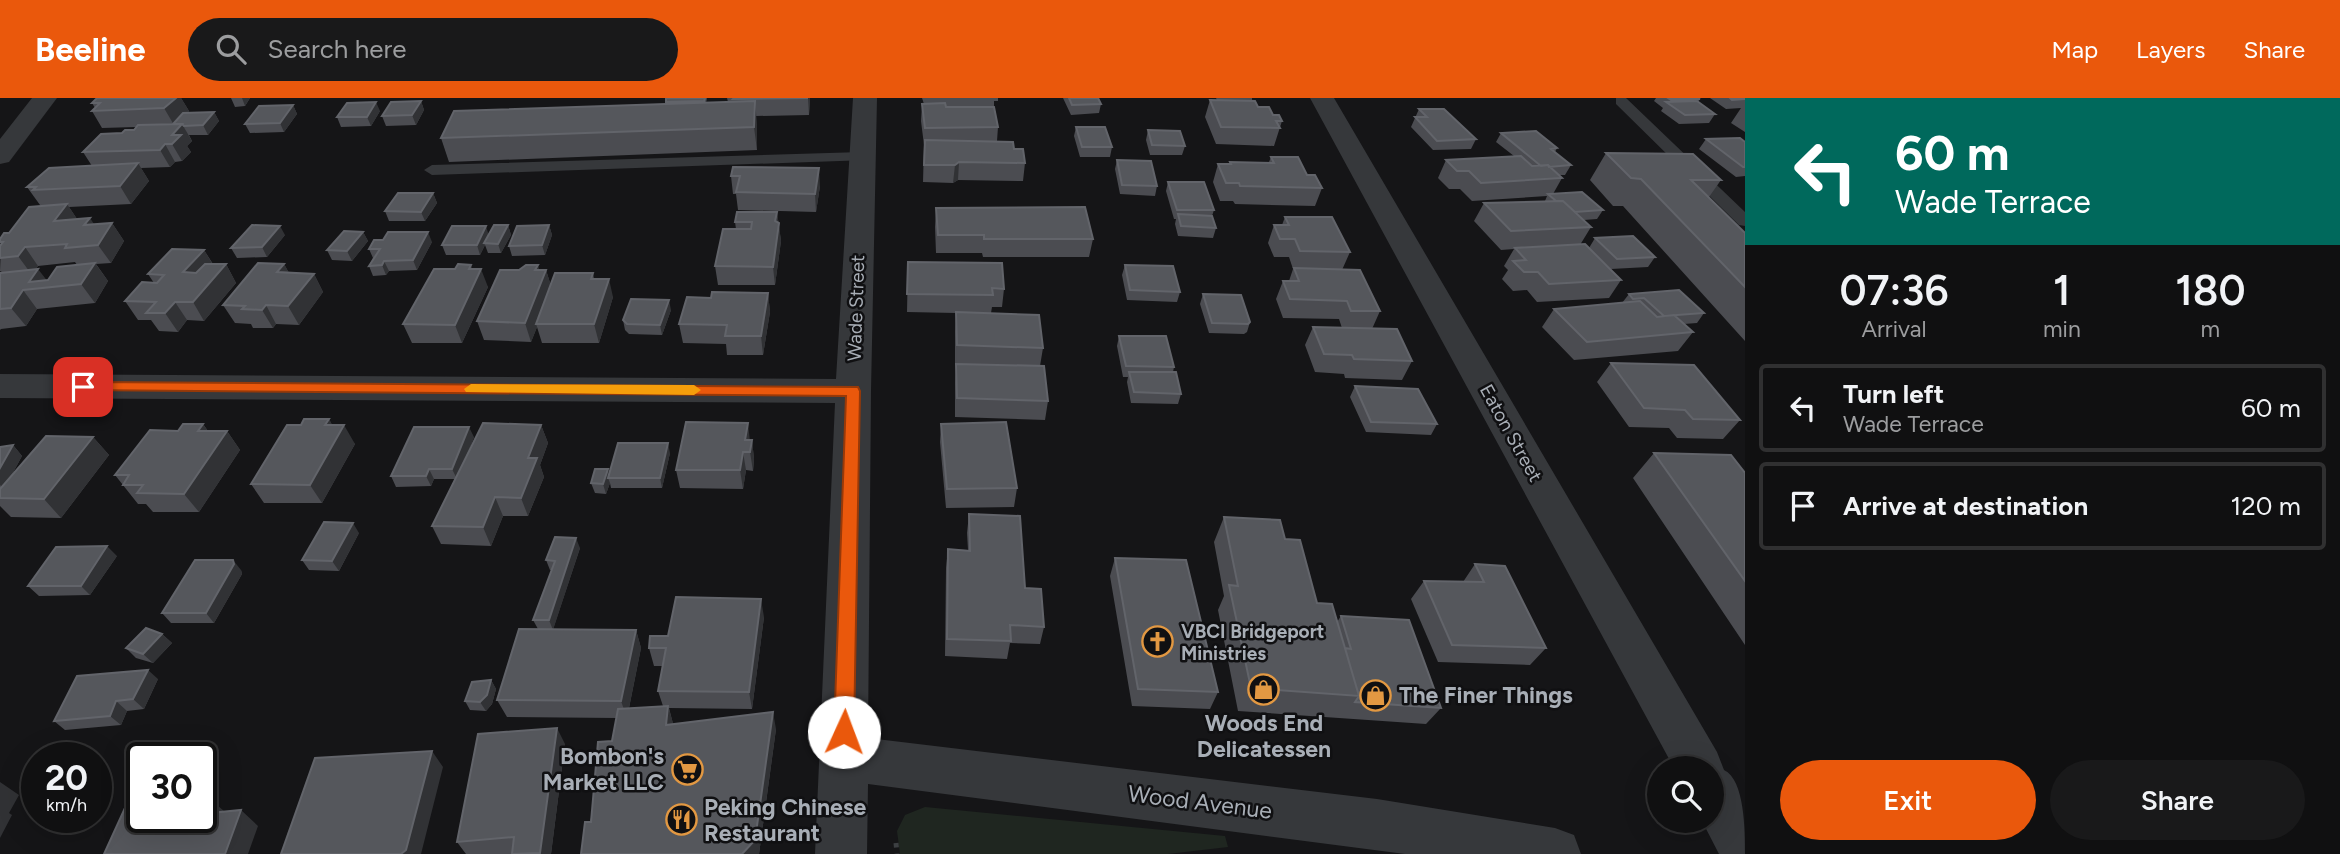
<!DOCTYPE html>
<html lang="en">
<head>
<meta charset="utf-8">
<style>
	body { margin:0; font-family:Figtree,sans-serif; background:#19191a; color:#f1f3f6; height:100vh; display:flex; flex-direction:column; font-size:26px; white-space:nowrap }
	* { box-sizing:border-box; margin:0 }
	p { font-size:23px; color:#9c9d9f }
	.icon { flex:none; width:38px; height:38px; fill:none; stroke:currentColor; stroke-width:2; stroke-linecap:round; stroke-linejoin:round }
	.map { position:relative; flex:1; overflow:hidden }
	.panel { display:flex; flex-direction:column; background:#101011; width:595px }
	.panel>* { flex:none }
	.banner { background:#00695c; color:#fff; overflow:hidden }
	.tools { position:absolute; left:1647px; top:658px; display:grid; gap:14px }
	.tools a { display:grid; place-items:center; width:77px; height:77px; border-radius:50%; background:#101011; box-shadow:0 7px 28px #0002,0 0 0 2px #303031; font-size:35px }
	.speed { position:absolute; left:21px; top:644px; display:flex; gap:14px; font-size:35px; font-weight:700; text-align:center }
	.speed>* { display:grid; place-content:center; width:91px; height:91px; border-radius:50%; background:#101011; box-shadow:0 7px 28px #0002,0 0 0 2px #303031; line-height:1 }
	.speed small { font-size:18px; font-weight:400 }
	.speed .limit { border:4px solid #111; border-radius:10px; background:#fff; color:#111 }
	.pin { position:absolute; display:grid; place-items:center; width:60px; height:60px; color:#fff; margin:-30px; border-radius:14px; box-shadow:0 4px 10px #0006 }
	.me { position:absolute; width:77px; margin:-38px; rotate:2deg; stroke-linejoin:round; filter:drop-shadow(0 0 5px #0008) }
	.turn { display:flex; align-items:center; gap:24px; height:147px; padding:0 35px; font-size:32px }
	.turn .icon { width:91px; height:91px; stroke-width:2.5 }
	.turn b { display:block; font-size:49px; line-height:60px }
	.eta { display:flex; justify-content:space-evenly; align-items:center; height:119px; text-align:center }
	.eta b { font-size:42px; font-weight:600; line-height:49px }
	.primary-button { display:flex; gap:14px; margin-top:auto; padding:14px 35px }
	.primary-button a { flex:1; height:80px; border-radius:42px; background:#ea580c; color:#fff; font-size:28px; font-weight:600; line-height:80px; text-align:center }
	.primary-button a+a { background:#19191a; color:#f1f3f6 }
	ul { padding:0; list-style:none }
	li { display:flex; align-items:center; gap:21px; height:88px; margin:0 14px 10px; padding:0 21px; border:4px solid #303031; border-radius:7px }
	li div { flex:1 }
	li b { display:block; font-size:26px }
	li em { font-style:normal }
	header { display:flex; align-items:center; gap:42px; box-sizing:border-box; height:98px; padding:0 35px; background:#ea580c; color:#fff }
	header strong { font-size:33px }
	nav { display:flex; gap:38px; margin-inline-start:auto; font-size:24px }
	.search { width:490px; height:63px; background:#19191a; display:flex; align-items:center; gap:18px; box-sizing:border-box; padding:0 24px; border-radius:38px; color:#9c9d9f; font-size:26px }
	main { display:flex; flex:1; min-height:0 }
	.map>svg:first-child { display:block }
	.green { fill:#1f2620 }
	.lines { fill:none; stroke-linecap:round; stroke-linejoin:round }
	.path { stroke:#3c3f42; stroke-width:5; stroke-dasharray:4.5 6; stroke-linecap:butt }
	.service { fill:#36383b; fill-rule:evenodd }
	.minor { fill:#36383b; fill-rule:evenodd }
	.wall { fill:#4b4c51; fill-rule:evenodd }
	.shaded-wall { fill:#313235 }
	.building { fill:#55575c; stroke:#62646a; stroke-width:2 }
	.route { fill:#ea580c; stroke:#983908; stroke-width:2 }
	.slow { fill:#f59e0b }
	.labels { text-anchor:middle; dominant-baseline:central; stroke-width:5; stroke-linejoin:round; paint-order:stroke }
	.street-label { font-size:19px; fill:#a8aeb6; stroke:#101012 }
	.poi-label { font-size:19px; font-weight:bold; fill:#a8aeb6; stroke:#101012; text-anchor:start }
	.near-poi-label { font-size:23px; font-weight:bold; fill:#a8aeb6; stroke:#101012; text-anchor:start }
	.near-street-label { font-size:23px; fill:#a8aeb6; stroke:#101012 }
</style>
</head>
<body>
<header>
<strong>Beeline</strong>
<div class="search"><svg class="icon" aria-label="search" viewBox="0 0 24 24"><circle cx="10" cy="10" r="6"/><path d="M15 15l6 6"/></svg>Search here</div>
<nav><a>Map</a><a>Layers</a><a>Share</a></nav>
</header>
<main>
<div class="map">
<svg width="1745" height="756" viewBox="0 0 1745 756">
	<rect width="100%" height="100%" fill="#151517"/>
	<path class="green" d="M925 709 1225 738 1228 749 1168 756H900L897 733 905 717Z"/>
	<g class="lines">
		<path class="path" d="M896 745 897 756"/>
		<path class="service" d="M1616 0H1626L1745 114V128L1739 127 1616 6Z
			M862 54 868 56 870 59 868 62 432 77 424 72 432 67Z"/>
		<path class="minor" d="M32 0H57L9 64 0 66V41Z
			M853 0H877L871 293 868 640 1377 701 1555 730 1574 737 1581 756H1405L868 686 867 756H815L835 305 0 300V276L836 281Z
			M1310 0H1334L1717 654 1724 672C1745 682 1745 733 1745 756H1719L1702 723H1712V670H1674Z"/>
	</g>
	<path class="wall" d="M96 0H181L189 13 187 15 214 14 219 23 208 37H189L192 43 187 48 191 54 182 63 175 64 170 69 141 70 149 83 131 106 69 109 77 121 94 126 112 125 124 143 111 165 96 166 108 183 95 205 37 211 26 228 1 231 0 232V175L2 174 0 173 1 147 0 141 9 135 44 108 40 107 27 89 92 68 83 54 122 35 134 32 136 29 102 30 92 13 95 10 92 5 96 1ZM75 164 77 167 46 182 36 171 38 168Z
		M231 0H250L245 8 235 9Z
		M666 0H707L706 5 728 4 727 0H810L809 17 756 18 757 52 449 64 441 40 666 6Z
		M922 0H998V3H994V9L998 29 997 43 1014 51 1025 65 1023 83 958 82 953 85 923 84 924 47 921 23 922 6H924Z
		M1063 0H1098L1101 6 1099 15 1071 17Z
		M1216 0H1252V2L1246 3 1273 17 1282 23 1274 48 1216 46 1205 19 1210 2H1217Z
		M1656 0H1698L1700 1 1698 4 1715 16 1709 25 1679 26 1661 13 1663 10 1654 3Z
		M1710 0H1745V34L1731 25 1741 10 1726 11Z
		M421 3 424 12 416 27 386 28 382 18Z
		M293 7 297 16 284 34 250 35 245 26Z
		M1419 11 1476 41 1471 51 1433 52 1411 29Z
		M380 13 371 28 341 29 337 19Z
		M1076 29 1112 49 1110 59H1080L1074 38Z
		M1148 32 1185 48 1182 57H1150L1146 42Z
		M1501 35 1557 50 1555 54 1571 67 1565 77H1559L1562 80 1553 96 1603 112 1597 121 1584 122 1591 129 1580 147 1621 182 1609 200 1537 204 1527 192 1513 193 1502 181 1508 172 1504 168 1514 151 1501 152 1474 123 1484 105 1545 103 1547 98 1472 103 1460 91H1449L1438 80 1446 62 1514 58 1496 44Z
		M1706 41 1745 44V78L1736 79 1699 51Z
		M1606 55 1721 82 1709 99 1745 135V243L1623 108H1613L1590 82Z
		M1271 59 1307 77 1322 90 1315 108 1235 106 1233 103H1220L1213 84 1218 66H1229L1230 64H1269Z
		M1117 62 1157 88 1155 98 1120 96 1115 71Z
		M733 69 820 88 816 114 738 112 736 96H733L731 78Z
		M1168 84 1214 112 1212 118 1216 130 1213 140 1178 138 1175 126 1176 121H1174L1166 93Z
		M433 95 437 105 425 123H389L385 113Z
		M936 110 1093 141 1089 159H983L982 155H936L935 129Z
		M777 114 781 143 775 187H718L715 168 736 131 735 124Z
		M1285 119 1350 154 1342 172 1380 213 1372 231 1412 263 1402 282 1345 280 1344 276 1315 274 1305 247 1313 229 1342 230 1339 221 1283 220 1276 201 1283 183H1289L1293 171 1289 159H1274L1268 145 1274 127H1282Z
		M508 127 511 137 501 155H488L485 147 480 157H446L442 147 489 137Z
		M549 127 552 137 545 157 512 158 509 148Z
		M363 134 368 143 352 163 332 162 327 152Z
		M285 137 267 159 237 160 231 150Z
		M1595 140 1655 159 1648 169 1611 171 1589 150Z
		M432 144 417 172 389 173 386 177 373 178 369 168 373 160 369 151Z
		M204 152 213 166H226L236 185 204 223 187 222 178 234 159 233 151 222H138L125 203 154 185 148 176Z
		M908 164 1004 191 1002 209H992L991 215 1043 250 1040 268 1048 303 1045 322 955 319V284L956 266H955V233L956 215 907 214Z
		M284 166 289 175 314 176 323 194 299 227 276 226 273 230H253L251 226 235 225 223 207Z
		M1125 167 1180 194 1177 204 1127 202 1122 177Z
		M473 171 488 189 462 245H412L403 226Z
		M539 172H546L551 188 593 175 594 181 613 199 599 245H542L537 229 531 244 484 242 477 223Z
		M768 195 770 214 763 257H727L726 246 683 245 679 226 711 200Z
		M1203 196 1250 224 1247 234 1244 236 1209 235 1200 206Z
		M1629 196 1704 215 1697 225 1684 226 1693 234 1678 253 1574 262 1542 229 1554 211 1622 205Z
		M671 212 662 237 629 236 625 232 623 222Z
		M1119 238 1174 269 1173 274 1181 296 1178 306 1131 305 1127 284 1128 279H1123L1117 248Z
		M1611 265 1740 322 1723 341 1677 340 1669 330 1629 329 1597 284Z
		M1355 288 1437 326 1431 337 1366 334 1350 299Z
		M329 321 332 327 355 346 322 405H264L251 386 301 327Z
		M203 326 208 333H227L240 352 199 414H153L146 406H138L115 377 178 333Z
		M941 326 1017 390 1014 409 946 410 940 344Z
		M541 327 548 345 540 367 544 379 528 418H503L491 448 441 446 432 428 455 381H434L431 388 396 389 391 378 474 339 464 364Z
		M93 339 109 357 61 420 11 419 0 408V349L13 347 22 358 10 380Z
		M750 342H752L754 361 753 373 746 372 743 391 680 390 676 372Z
		M670 355 662 390H611L610 385 606 396 595 395 591 385 609 376Z
		M1654 355 1745 375V547L1633 380Z
		M969 416 1025 490 1044 529 1040 546 1010 545 1007 561 945 558 946 470 948 451 968 452 967 435Z
		M1224 419 1285 441 1317 505 1337 524 1341 518 1441 610 1426 626 1238 613 1218 512 1224 498 1214 444Z
		M359 435 339 473 309 472 302 462Z
		M580 450 553 531 636 532 641 550 629 610 663 608 658 593 663 568H654L649 550 668 538 764 519 752 611 669 610 673 626 776 631 759 756H581L612 643 617 620 507 619 497 602 538 531 533 522 552 472H550L546 462Z
		M117 458 90 497 39 498 28 488Z
		M1115 460 1218 594 1210 611 1132 608 1110 478Z
		M1475 466 1546 550 1530 567 1438 564 1411 501 1424 483 1463 484Z
		M241 472 242 476 214 525H171L162 515Z
		M162 536 172 545 153 565 136 560 126 550Z
		M158 581 144 611 127 613 121 627 65 632 54 623Z
		M491 582 496 591 492 606 486 613 470 612 465 603Z
		M565 646 551 756H466L457 744Z"/>
	<path class="shaded-wall" d="M163 0H181L189 13 174 27 164 10Z
		M242 0H250L245 8Z
		M808 0H810L809 17Z
		M421 3 424 12 416 27 412 17Z
		M755 3 757 26V52L754 29Z
		M376 4 380 13 371 28 367 19Z
		M293 7 297 16 284 34 280 25Z
		M214 14 219 23 208 37 203 27Z
		M182 26 192 43 187 48 191 54 182 63 172 46V37Z
		M165 46 175 64 170 69 160 52Z
		M959 64 958 82 953 85 955 67Z
		M138 65 149 83 131 106 120 88Z
		M819 70 820 88 816 114 815 96Z
		M433 95 437 105 425 123 421 114Z
		M67 106 79 124 54 123Z
		M777 114 781 143 775 187 773 169Z
		M90 120 102 138 84 127Z
		M112 125 124 143 111 165 98 147Z
		M508 127 511 137 501 155 498 146Z
		M549 127 552 137 545 157 542 147Z
		M280 128 285 137 267 159 262 149Z
		M486 128 489 138 484 145 485 147 480 157 477 147Z
		M363 134 368 143 352 163 347 153Z
		M428 134 432 144 417 172 413 162Z
		M25 149 38 168 32 177 18 158Z
		M204 152 215 170 195 193 183 174Z
		M384 163 389 173 386 177 382 167Z
		M95 165 108 183 95 205 81 186Z
		M226 166 236 185 204 223 193 204Z
		M284 166 294 184 277 174Z
		M471 167 476 181 481 171 488 189 462 245 455 227 469 171Z
		M538 167 542 182 546 172 552 191 536 226 537 229 531 244 525 225 535 172Z
		M38 171 52 189 29 184Z
		M314 176 323 194 299 227 288 208Z
		M609 181 613 199 599 245 594 226Z
		M23 192 37 211 26 228 11 210Z
		M768 195 770 214 763 257 761 238Z
		M669 202 671 212 662 237 660 227Z
		M175 204 187 222 178 234 165 215Z
		M266 207 276 226 273 230 262 212Z
		M329 321 338 338 344 327 355 346 322 405 310 387 325 327Z
		M748 325 750 344 745 342Z
		M203 326 216 345 198 333Z
		M541 327 548 345 540 367 544 379 528 418 521 400 528 360Z
		M469 329 474 339 457 381 452 371Z
		M227 333 240 352 199 414 184 396Z
		M93 339 109 357 61 420 44 401Z
		M752 342 754 361 753 373 750 354Z
		M668 345 670 355 662 390 660 380Z
		M13 347 22 358 4 391 0 387V370Z
		M743 354 746 372 743 391 740 372Z
		M429 371 434 381 431 388 426 378Z
		M608 371 610 380H608L610 385 606 396 603 386Z
		M495 399 503 418 491 448 483 429Z
		M353 425 359 435 339 473 332 463Z
		M576 440 580 450 553 532 549 522Z
		M107 448 117 458 90 497 81 488Z
		M233 462 241 472 242 476 214 525 206 515Z
		M761 501 764 519 752 611 749 594Z
		M636 532 641 550 627 620 621 603Z
		M162 536 172 545 153 565 143 556Z
		M148 572 158 581 144 611 133 601Z
		M491 582 496 591 492 606 486 613 480 604Z
		M116 603 127 613 121 627 110 618Z
		M668 608 673 625 671 643 666 627Z
		M773 614 776 631 759 756H742Z
		M557 630 565 646 551 756H540Z
		M432 653 443 669 421 756H401Z
		M0 684 19 697 9 715 12 717 0 740Z
		M201 689 212 698 211 702 224 713 217 731 201 719Z
		M241 712 258 728 248 756H225Z"/>
	<path class="building" d="M97 0H176L164 10 92 13 100 5H92Z
		M666 0H705L704 3 666 4Z
		M734 0H808L733 1Z
		M1069 0H1098L1101 6 1072 7Z
		M1668 0H1698L1700 1 1671 2Z
		M1730 0H1745V1L1732 2Z
		M1210 2 1255 3 1258 9H1269L1273 17H1279L1282 23H1276L1280 30 1221 29Z
		M421 3 412 17 382 18 391 4Z
		M755 3 754 29 441 40 454 13Z
		M1697 3 1715 16 1685 17 1666 4Z
		M376 4 367 19H337L347 5Z
		M945 5 946 9H994L998 29 925 30 922 6Z
		M293 7 280 25 245 26 259 8Z
		M1419 11H1444L1476 41 1437 43 1415 19H1427Z
		M214 14 203 27 184 28 182 26H173L183 15Z
		M182 26 172 37H181L172 46H165L160 52 83 54 101 36 122 35 125 32H134L138 27Z
		M1076 29H1105L1112 49H1082Z
		M1148 32 1180 33 1185 48 1152 47Z
		M1536 33 1557 50 1551 51 1571 67 1549 69 1548 67 1541 68 1501 35Z
		M1740 40 1745 44V69H1743L1706 41Z
		M925 42 1013 44 1014 51H1023L1025 65 959 64 955 67H924Z
		M1606 55 1693 56 1721 82H1691L1745 135V189L1641 81 1631 80Z
		M1521 58 1532 68 1548 67 1562 80 1481 85 1469 73H1457L1446 62Z
		M1271 59H1298L1307 77H1315L1322 90 1240 88 1239 85H1226L1218 66H1231L1230 64 1274 65Z
		M1117 62 1151 63 1157 88 1122 87Z
		M138 65 120 88 33 92 36 89H27L49 70Z
		M733 69 819 70 815 96 736 94 740 78H731Z
		M1168 84H1204L1214 112H1177Z
		M1582 94 1603 112 1575 114 1563 103H1556L1548 96Z
		M398 95H433L421 114 385 113Z
		M1563 103 1591 129 1511 133 1484 105Z
		M67 106 54 123 90 120 84 127 112 125 98 147 65 150 67 146 25 149 18 158 0 160V148L3 144H0V141L4 135H9L29 109Z
		M1085 109 1093 141H984V137H938L936 110Z
		M737 114H777L775 123 779 125 773 169 715 168 723 131H751L752 124H735Z
		M1178 116 1212 118 1216 130 1181 128Z
		M1285 119H1332L1350 154 1300 153 1295 141H1280L1274 127H1289Z
		M252 127 280 128 262 149 231 150Z
		M494 127H508L498 146 484 145Z
		M549 127 542 147 509 148 517 128Z
		M452 128H486L477 147H442Z
		M344 133 363 134 347 153 327 152Z
		M388 134H428L413 162 384 163 382 167 369 168 380 151H369L374 142H383Z
		M1633 138 1655 159 1617 161 1595 140Z
		M1585 146 1621 182 1549 186 1538 174H1524L1513 163 1526 162 1515 150Z
		M172 151 204 152 183 174 196 175 205 166H226L193 204H175L165 215H146L156 204 125 203 142 184 157 185 164 177 148 176Z
		M908 164 1002 165 1004 191 992 190 993 197 907 196Z
		M95 165 81 186 23 192 11 210 0 211V175L38 171 29 184 48 182 57 169Z
		M258 165 284 166 277 174 314 176 288 208 266 207 262 212 242 211 245 208 223 207Z
		M458 166 471 167 469 171H481L455 227 403 226 434 171H455Z
		M526 167H538L535 172H546L525 225 477 223 500 172H519Z
		M1125 167 1173 168 1180 194 1130 192Z
		M1294 170 1360 172 1380 213H1351L1347 203 1290 201 1283 183H1299Z
		M555 175H593L591 181H609L594 226H536Z
		M1679 192 1704 215 1664 218 1644 200 1633 201 1629 196Z
		M712 194 768 195 761 238H725L727 227 679 226 687 199 711 200Z
		M1203 196 1241 197 1250 224 1248 226 1212 225Z
		M631 201 669 202 660 227 627 226 623 222Z
		M1640 203 1657 219 1674 217 1693 234 1587 244 1554 211Z
		M956 214 1039 217 1043 250 957 247Z
		M1313 229 1397 231 1412 263 1354 261 1352 257 1324 256Z
		M1119 238H1166L1174 269 1126 268Z
		M1611 265 1694 267 1740 322 1693 321 1685 312 1644 310Z
		M956 266 1044 268 1048 303 957 300Z
		M1129 274H1176L1181 296 1134 294Z
		M1355 288 1418 291 1437 326 1371 324Z
		M304 321H329L325 327H344L310 387 251 386 287 327H301Z
		M686 324 748 325 745 342H752L750 354H743L740 372H676Z
		M1006 324 1017 390 947 391 941 326Z
		M483 325 541 327 528 360H537L521 400 495 399 483 429 432 428Z
		M183 326H203L198 333H227L184 396 137 395 143 387H123L129 377H115L150 332 178 333Z
		M414 329H469L452 371H429L426 378H391Z
		M46 338 93 339 44 401 0 400V391Z
		M618 345H668L660 380H608Z
		M13 347 0 370V349Z
		M1654 355 1731 357 1745 375V483Z
		M595 371H608L603 386 591 385Z
		M969 416 1020 418 1025 490 1041 491 1044 529 1010 527 1011 543 947 541 948 451 970 453Z
		M1224 419 1280 422 1285 441 1300 442 1317 505 1332 506 1359 598 1251 590 1229 487 1238 488Z
		M324 424 353 425 332 463 302 462Z
		M555 439 576 440 549 522H533L555 463 546 462Z
		M107 448 81 488H28L56 449Z
		M1115 460 1186 462 1218 594 1138 591Z
		M195 462H233L234 466 206 515H162Z
		M1475 466 1505 468 1546 550 1452 547 1424 483 1484 484Z
		M676 499 761 501 749 594 658 593 666 550H649L650 538H668Z
		M1341 518 1409 522 1441 610 1355 604 1359 598 1345 550 1351 551Z
		M146 530 162 536 143 556 126 550Z
		M519 531 636 532 621 603 497 602Z
		M148 572 133 601 116 603 110 618 54 623 77 578Z
		M491 582 487 597 480 604 465 603 472 584Z
		M668 608 666 627 773 614 755 742 742 756H581L585 724H591L598 644 612 643 618 611Z
		M557 630 540 755 512 756 514 739 457 744 478 636Z
		M432 653 406 752 401 756H281L315 660Z
		M142 687V719H201V716L241 712 225 756H104L135 688Z
		M206 697 201 709V698Z"/>
	<path class="route" d="M83 284 858 289 860 293 854 634 851 640 844 643 837 640 834 634 846 298 77 292 75 289Z"/>
	<path class="slow" d="M471 286 694 287 701 292 694 297 466 294 464 291Z"/>
	<defs>
		<symbol id="church-ring" viewBox="-11 -11 22 22"><circle r="9.5" fill="#101012" stroke="#e29842" stroke-width="1.5"/><path d="M-1.2-6h2.4v3.5h3.3v2.4h-3.3V6h-2.4V-.1h-3.3v-2.4h3.3Z" fill="#e29842"/></symbol>
		<symbol id="shop-ring" viewBox="-11 -11 22 22"><circle r="9.5" fill="#101012" stroke="#e29842" stroke-width="1.5"/><path d="M-5-2.5h2.3a2.7 3.5 0 0 1 5.4 0H5L5.5 6h-11ZM-1.5-2.5h3a1.5 2.3 0 0 0-3 0Z" fill="#e29842"/></symbol>
		<symbol id="supermarket-ring" viewBox="-11 -11 22 22"><circle r="9.5" fill="#101012" stroke="#e29842" stroke-width="1.5"/><path d="M-6-5.5h2.5l.6 2H6L4.5 2H-2.5L-4.4-4H-6ZM-1.5 3.2a1.3 1.3 0 1 0 .1 0ZM3 3.2a1.3 1.3 0 1 0 .1 0Z" fill="#e29842"/></symbol>
		<symbol id="restaurant-ring" viewBox="-11 -11 22 22"><circle r="9.5" fill="#101012" stroke="#e29842" stroke-width="1.5"/><path d="M-5-6h1v4h1v-4h1v4h1v-4h1v5L-1.5 .5V6h-2V.5L-5-1ZM5-6V6H3V1.5H1.5Q1.5-4 5-6Z" fill="#e29842"/></symbol>
	</defs>
	<g fill-rule="evenodd">
		<use href="#church-ring" x="1140" y="526" width="35" height="35"/>
		<use href="#shop-ring" x="1246" y="574" width="35" height="35"/>
		<use href="#shop-ring" x="1358" y="580" width="35" height="35"/>
		<use href="#supermarket-ring" x="670" y="654" width="35" height="35"/>
		<use href="#restaurant-ring" x="664" y="704" width="35" height="35"/>
	</g>
	<g class="labels">
		<g class="street-label">
			<text transform="translate(856 210) rotate(-88)">Wade Street</text>
			<text transform="translate(1511 335) rotate(61)">Eaton Street</text>
		</g>
		<g class="poi-label">
			<text x="1181" y="533">VBCI Bridgeport<tspan x="1181" dy="22">Ministries</tspan></text>
		</g>
		<g class="near-poi-label">
			<text x="1399" y="597">The Finer Things</text>
			<text x="1264" y="625" text-anchor="middle">Woods End<tspan x="1264" dy="26">Delicatessen</tspan></text>
			<text x="664" y="658" text-anchor="end">Bombon's<tspan x="664" dy="26">Market LLC</tspan></text>
			<text x="704" y="709">Peking Chinese<tspan x="704" dy="26">Restaurant</tspan></text>
		</g>
		<g class="near-street-label">
			<text transform="translate(1200 704) rotate(7)">Wood Avenue</text>
		</g>
	</g>
</svg>
<div class="tools">
<a><svg class="icon" aria-label="search" viewBox="0 0 24 24"><circle cx="10" cy="10" r="6"/><path d="M15 15l6 6"/></svg></a>
</div>
<div class="speed"><div>20<small>km/h</small></div><div class="limit">30</div></div>
<div class="pin" style="left:83px;top:289px;background:#d93025"><svg class="icon" aria-label="arrive" viewBox="0 0 24 24"><path d="M6 21V4h12l-3 4 3 4H6"/></svg></div>
<svg class="me" style="left:844px;top:634px" viewBox="-20 -20 40 40"><circle r="19" fill="#fff"/><path d="M0-13L10 11 0 6-10 11z" fill="#ea580c"/></svg>
</div>
<section class="panel">
<div class="banner">
<div class="turn"><svg class="icon" aria-label="left" viewBox="0 0 24 24"><path d="M17 20v-9H6M10 6l-5 5 5 5"/></svg><div><b>60 m</b>Wade Terrace</div></div>
</div>
<div class="eta">
<div><b>07:36</b><p>Arrival</p></div>
<div><b>1</b><p>min</p></div>
<div><b>180</b><p>m</p></div>
</div>
<ul>
<li><svg class="icon" aria-label="left" viewBox="0 0 24 24"><path d="M17 20v-9H6M10 6l-5 5 5 5"/></svg><div><b>Turn left</b><p>Wade Terrace</p></div><em>60 m</em></li>
<li><svg class="icon" aria-label="arrive" viewBox="0 0 24 24"><path d="M6 21V4h12l-3 4 3 4H6"/></svg><div><b>Arrive at destination</b></div><em>120 m</em></li>
</ul>
<div class="primary-button"><a>Exit</a><a>Share</a></div>
</section>
</main>
</body>
</html>
